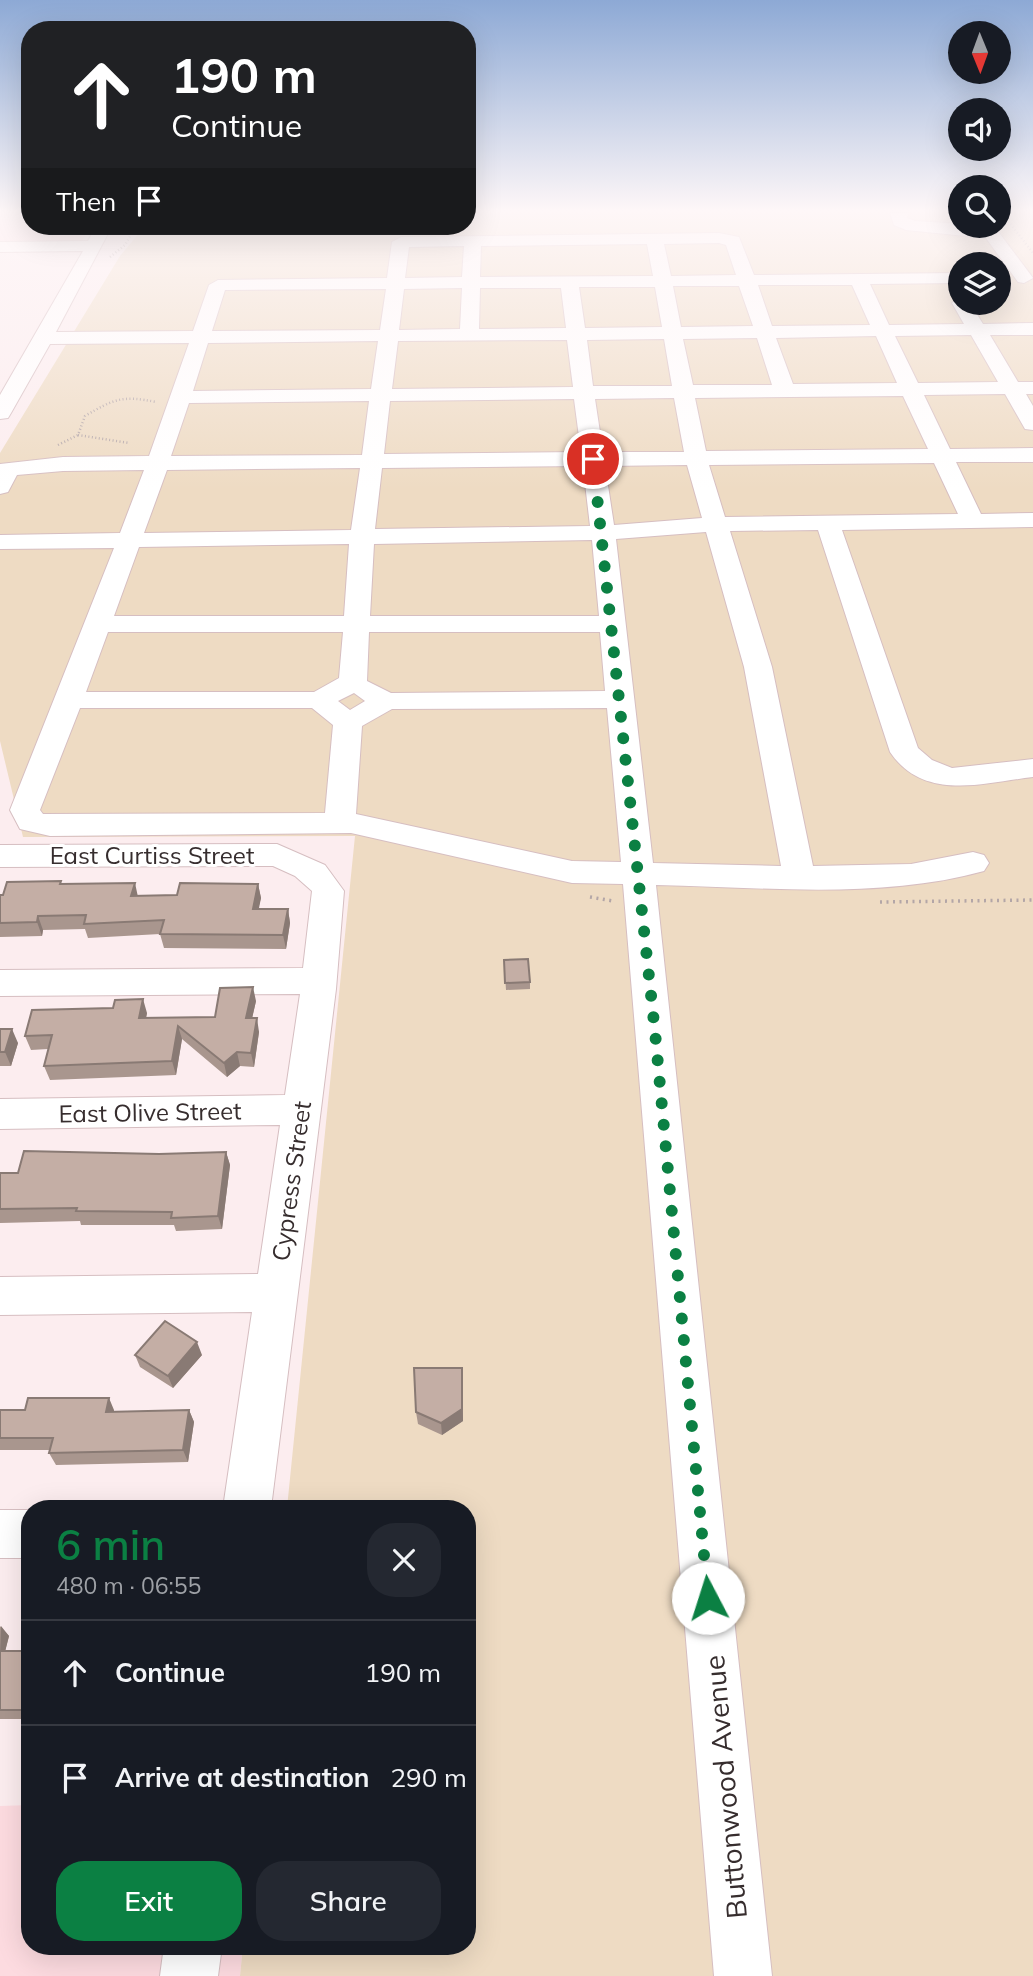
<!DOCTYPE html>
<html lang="en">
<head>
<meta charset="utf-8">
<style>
	body { margin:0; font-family:Mulish,sans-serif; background:#242831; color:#f1f3f6; height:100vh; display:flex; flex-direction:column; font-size:26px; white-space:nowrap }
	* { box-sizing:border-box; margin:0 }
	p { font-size:23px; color:#9ea1a6 }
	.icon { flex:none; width:38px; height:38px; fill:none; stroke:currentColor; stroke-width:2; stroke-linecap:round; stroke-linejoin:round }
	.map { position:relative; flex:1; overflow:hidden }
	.side { position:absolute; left:21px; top:1500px; width:455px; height:455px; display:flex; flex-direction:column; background:#171b24; border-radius:28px; box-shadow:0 7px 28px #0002 }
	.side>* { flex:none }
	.top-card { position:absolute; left:21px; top:21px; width:455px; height:214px; border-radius:28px; box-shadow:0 7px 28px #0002; background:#202124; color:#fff; overflow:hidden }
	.needle { width:46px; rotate:179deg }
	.fabs { position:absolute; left:948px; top:21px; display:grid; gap:14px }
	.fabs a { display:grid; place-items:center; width:63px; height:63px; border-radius:50%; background:#171b24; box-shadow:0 7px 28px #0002; font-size:35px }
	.pin { position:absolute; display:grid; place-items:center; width:60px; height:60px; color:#fff; margin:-30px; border:4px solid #fff; border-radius:50%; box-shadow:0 2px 7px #0007 }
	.me { position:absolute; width:77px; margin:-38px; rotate:355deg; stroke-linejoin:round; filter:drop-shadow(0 0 5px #0008) }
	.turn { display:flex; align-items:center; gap:24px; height:147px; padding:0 35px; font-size:32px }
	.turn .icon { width:91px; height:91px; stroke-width:2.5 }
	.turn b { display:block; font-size:49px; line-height:60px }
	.then { display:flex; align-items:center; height:66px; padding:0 35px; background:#0003; gap:14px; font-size:26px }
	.round { display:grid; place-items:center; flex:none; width:74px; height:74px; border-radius:28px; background:#242831 }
	.overview { display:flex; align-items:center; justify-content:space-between; height:119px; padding:0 35px }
	h1 { font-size:42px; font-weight:600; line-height:52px; color:#0b8043 }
	.action { display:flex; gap:14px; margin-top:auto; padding:14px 35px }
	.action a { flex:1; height:80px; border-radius:28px; background:#0b8043; color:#fff; font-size:28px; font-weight:600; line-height:80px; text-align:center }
	.action a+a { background:#242831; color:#f1f3f6 }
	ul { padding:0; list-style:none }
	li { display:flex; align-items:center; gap:21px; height:105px; padding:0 35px; border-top:2px solid #363941 }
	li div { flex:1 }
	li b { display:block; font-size:26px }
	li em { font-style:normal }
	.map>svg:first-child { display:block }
	.built { fill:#fddbe0 }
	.green { fill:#eedbc3; fill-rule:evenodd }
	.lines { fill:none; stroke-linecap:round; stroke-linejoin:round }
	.minor-casing { stroke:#d6bec1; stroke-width:2 }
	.path-far1 { stroke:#b3a6a7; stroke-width:2.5; stroke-dasharray:1 2.5; stroke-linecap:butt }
	.path { stroke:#b3a6a7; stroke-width:3.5; stroke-dasharray:2 4.5; stroke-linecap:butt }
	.minor { fill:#fff; fill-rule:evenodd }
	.wall { fill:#a9968e }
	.shaded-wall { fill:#897a74 }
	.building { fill:#c4aea5; stroke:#897a74; stroke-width:2 }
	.route { stroke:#0b8043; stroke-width:12; stroke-dasharray:0 21.6 }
	.labels { text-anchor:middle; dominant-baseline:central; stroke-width:6; stroke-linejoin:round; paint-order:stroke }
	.street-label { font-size:24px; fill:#362d2e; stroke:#fff }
	.near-street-label { font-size:28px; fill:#362d2e; stroke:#fff }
</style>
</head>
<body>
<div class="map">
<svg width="1033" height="1976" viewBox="0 0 1033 1976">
	<rect width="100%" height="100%" fill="#fcedef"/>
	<path class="built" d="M0 213H30V226H91L80 244H0Z
		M30 1805V1946H243L240 1976H0V1806Z"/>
	<path class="green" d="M467 213H961V226H999V213H1033V1976H240L243 1946H467V1508H287L355 836 23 837 0 741V453L120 256 145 226H467ZM961 264H999V303H961Z"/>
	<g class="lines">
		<defs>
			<path id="minor" d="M890 213H908L907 218 915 221 994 226 1033 278 1024 283 1018 282 986 238 906 230 894 225Z
				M96 226H112L56 332 193 331 209 285 218 280 387 278 392 242 401 237 719 233 739 237 754 275 961 273V283L870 284 889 325 964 324 952 303 961 297V303H970L983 324 1033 323V335H990L1018 382H1033V394H1026L1033 406V430L1025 429 1005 394 924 395 950 449 1033 448V462H956L981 514 1033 513V527L842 530 918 748 932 760 952 768 1033 759V777C983 783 924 802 890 752L818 530 730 531 772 667 813 866 911 864 973 852 984 855 989 863 984 871C879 900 764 887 656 885L772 1976H714L623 884 572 883 351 833 50 836 20 829 10 810 114 548 0 549V535L120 533 144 470 63 471 17 475 8 492 0 494V464L63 457 149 456 189 343 50 344 11 413 8 418 0 419V395L83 251 0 252V242L88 241ZM719 243 726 245 736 275 671 276 664 244ZM647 244 653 276 480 277 481 246ZM464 246 462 277 405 278 409 247ZM758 285H852L870 325 772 326ZM673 286H739L753 326 681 327ZM579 287H655L662 327 585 328ZM462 288 460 329 399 330 404 289ZM480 288H561L566 328 479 329ZM386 289 380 330 212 331 225 290ZM971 335 998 382 918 383 895 336ZM876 336 897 383 793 384 776 338ZM757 338 772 385H693L683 339ZM664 339 672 386H593L587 340ZM567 340 573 387 392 389 398 341ZM378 341 371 389 193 391 208 343ZM903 396 928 449 706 451 695 398ZM674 398 684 452H603L595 399ZM574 399 581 452 384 454 390 401ZM369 401 362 455 171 456 189 403ZM934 463 958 514 725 517 709 465ZM687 465 702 518 614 525 605 466ZM583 466 590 526 375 529 382 468ZM360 468 351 530 144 533 167 470ZM706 532 744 667 781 866 653 863 616 539ZM592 540 599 616H370L374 544ZM349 544 344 616H114L139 547ZM108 632H343L339 678 314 692H86ZM369 632H600L605 691 391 693 367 681ZM354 693 365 701 350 710 338 701ZM80 708H312L333 725 325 813 43 814 40 810ZM607 708 621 862 572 861 356 814 362 726 392 709Z
				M277 844 325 865 344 891 336 989 271 1508H223L252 1312 0 1315V1277L258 1274 280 1125 0 1129V1099L285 1095 300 994 0 996V970L303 968 312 891 295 876 273 866 0 867V845Z
				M0 1510H30V1558H0Z
				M164 1946H222L218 1976H160Z"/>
		</defs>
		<use href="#minor" class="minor-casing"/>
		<path class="path-far1" d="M1002 213 1033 253
			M110 257 125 245 136 226
			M78 435 129 443
			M58 445 78 435 85 416C114 399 122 395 156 402"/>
		<path class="path" d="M590 897 613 901
			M880 902 1033 900"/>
		<use href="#minor" class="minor"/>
	</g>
	<path class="wall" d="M63 884 138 896 177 895 258 884 261 898 258 909H288L290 923 286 949 164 948 160 934 88 938 85 929 43 930 42 936 0 937V895Z
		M504 960 530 982V989L506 990Z
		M256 1001 252 1018 259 1032 254 1067 240 1066 227 1077 182 1039 176 1075 50 1080 44 1066 48 1049 31 1050 25 1036 147 1013 146 1018 215 1017Z
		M0 1029 18 1043 11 1066H0Z
		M226 1152 230 1165 222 1229 176 1231 174 1225H81L80 1221 0 1223V1173H18L159 1154Z
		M135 1355H202L173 1388 140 1367Z
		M463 1380V1421L442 1435 418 1424 416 1412Z
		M0 1410H114V1412L189 1410 194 1422 188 1462 56 1465 49 1453 50 1450H0Z
		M0 1626 9 1636 5 1651H30V1719H0Z"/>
	<path class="shaded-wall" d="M135 883 138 897 131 896Z
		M258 884 261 898 256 923 253 909Z
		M288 909 290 923 286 949 283 935Z
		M38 916 43 930 42 936 37 922Z
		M253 987 256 1001 249 1032 246 1018Z
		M143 999 147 1013 143 1032 139 1018Z
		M257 1018 259 1032 254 1067 251 1053Z
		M178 1026 182 1039 176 1075 172 1061Z
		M12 1029 18 1043 11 1066 5 1052Z
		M237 1052 240 1066 227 1077 224 1063Z
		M226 1152 230 1165 222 1229 218 1216Z
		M197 1342 202 1355 173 1388 168 1376Z
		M462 1368 463 1421 442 1435 441 1423Z
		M109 1398 114 1410 111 1424 106 1412Z
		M189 1410 194 1422 188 1462 183 1450Z
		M1 1626 9 1636 3 1660 0 1657Z"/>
	<path class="building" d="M61 881 60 884 135 883 131 896 177 895 180 883 258 884 253 909H288L283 935 160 934 164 920 84 924 86 915 38 916 37 922 0 923V895H3L7 882Z
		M528 959 530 982 505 983 504 960Z
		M253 987 246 1018H257L251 1053 237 1052 224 1063 178 1026 172 1061 44 1066 52 1035 25 1036 32 1010 113 1008 115 1000 143 999 139 1018 215 1017 220 988Z
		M0 1029H12L5 1052H0Z
		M24 1151 159 1154 226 1152 218 1216 171 1218 172 1212 76 1211 77 1208 0 1209V1173H18Z
		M165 1321 197 1342 168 1376 135 1355Z
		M414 1368H462V1409L441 1423 416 1412Z
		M28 1398H109L106 1412 189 1410 183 1450 49 1453 53 1438H0V1410H25Z
		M0 1651H30V1710H0Z"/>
	<linearGradient id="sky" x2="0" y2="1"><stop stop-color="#8da9d5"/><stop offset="0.43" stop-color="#fef7f8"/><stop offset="1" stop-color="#fef7f8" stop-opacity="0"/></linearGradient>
	<rect width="1033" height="490" fill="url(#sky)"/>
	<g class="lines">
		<path class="route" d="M593 459 655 1032 708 1598"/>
	</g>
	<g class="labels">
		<g class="street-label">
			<text x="152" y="855">East Curtiss Street</text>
			<text transform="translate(150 1112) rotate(-1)">East Olive Street</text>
			<text transform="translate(291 1181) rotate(-82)">Cypress Street</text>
		</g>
		<g class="near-street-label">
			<text transform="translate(725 1787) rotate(-95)">Buttonwood Avenue</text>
		</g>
	</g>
</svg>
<div class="fabs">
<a><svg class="needle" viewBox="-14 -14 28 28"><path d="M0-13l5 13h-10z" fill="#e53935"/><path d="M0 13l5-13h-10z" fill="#9ea1a6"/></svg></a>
<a><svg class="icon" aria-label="sound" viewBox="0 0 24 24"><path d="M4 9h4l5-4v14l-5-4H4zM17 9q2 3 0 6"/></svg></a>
<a><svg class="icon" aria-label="search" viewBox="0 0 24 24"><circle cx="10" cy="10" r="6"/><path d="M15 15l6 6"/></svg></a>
<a><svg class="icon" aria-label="layers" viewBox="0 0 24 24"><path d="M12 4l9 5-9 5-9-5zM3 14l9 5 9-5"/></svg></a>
</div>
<div class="pin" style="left:593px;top:459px;background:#d93025"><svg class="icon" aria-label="arrive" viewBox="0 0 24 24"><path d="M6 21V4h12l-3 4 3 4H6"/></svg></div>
<svg class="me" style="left:708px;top:1598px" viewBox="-20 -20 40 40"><circle r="19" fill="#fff"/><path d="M0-13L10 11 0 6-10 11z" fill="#0b8043"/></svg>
<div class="top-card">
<div class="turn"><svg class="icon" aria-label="ahead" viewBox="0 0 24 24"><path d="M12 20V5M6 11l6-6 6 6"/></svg><div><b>190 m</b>Continue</div></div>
<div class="then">Then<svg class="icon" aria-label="arrive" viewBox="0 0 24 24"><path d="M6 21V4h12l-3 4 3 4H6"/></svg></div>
</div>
<section class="side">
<div class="overview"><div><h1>6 min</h1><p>480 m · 06:55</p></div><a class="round"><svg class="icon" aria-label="close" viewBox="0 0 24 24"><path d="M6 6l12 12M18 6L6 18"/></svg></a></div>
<ul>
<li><svg class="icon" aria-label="ahead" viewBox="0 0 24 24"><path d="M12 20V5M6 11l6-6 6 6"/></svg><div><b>Continue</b></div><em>190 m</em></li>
<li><svg class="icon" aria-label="arrive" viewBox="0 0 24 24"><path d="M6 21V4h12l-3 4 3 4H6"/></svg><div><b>Arrive at destination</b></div><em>290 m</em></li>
</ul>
<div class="action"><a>Exit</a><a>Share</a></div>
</section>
</div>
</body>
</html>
